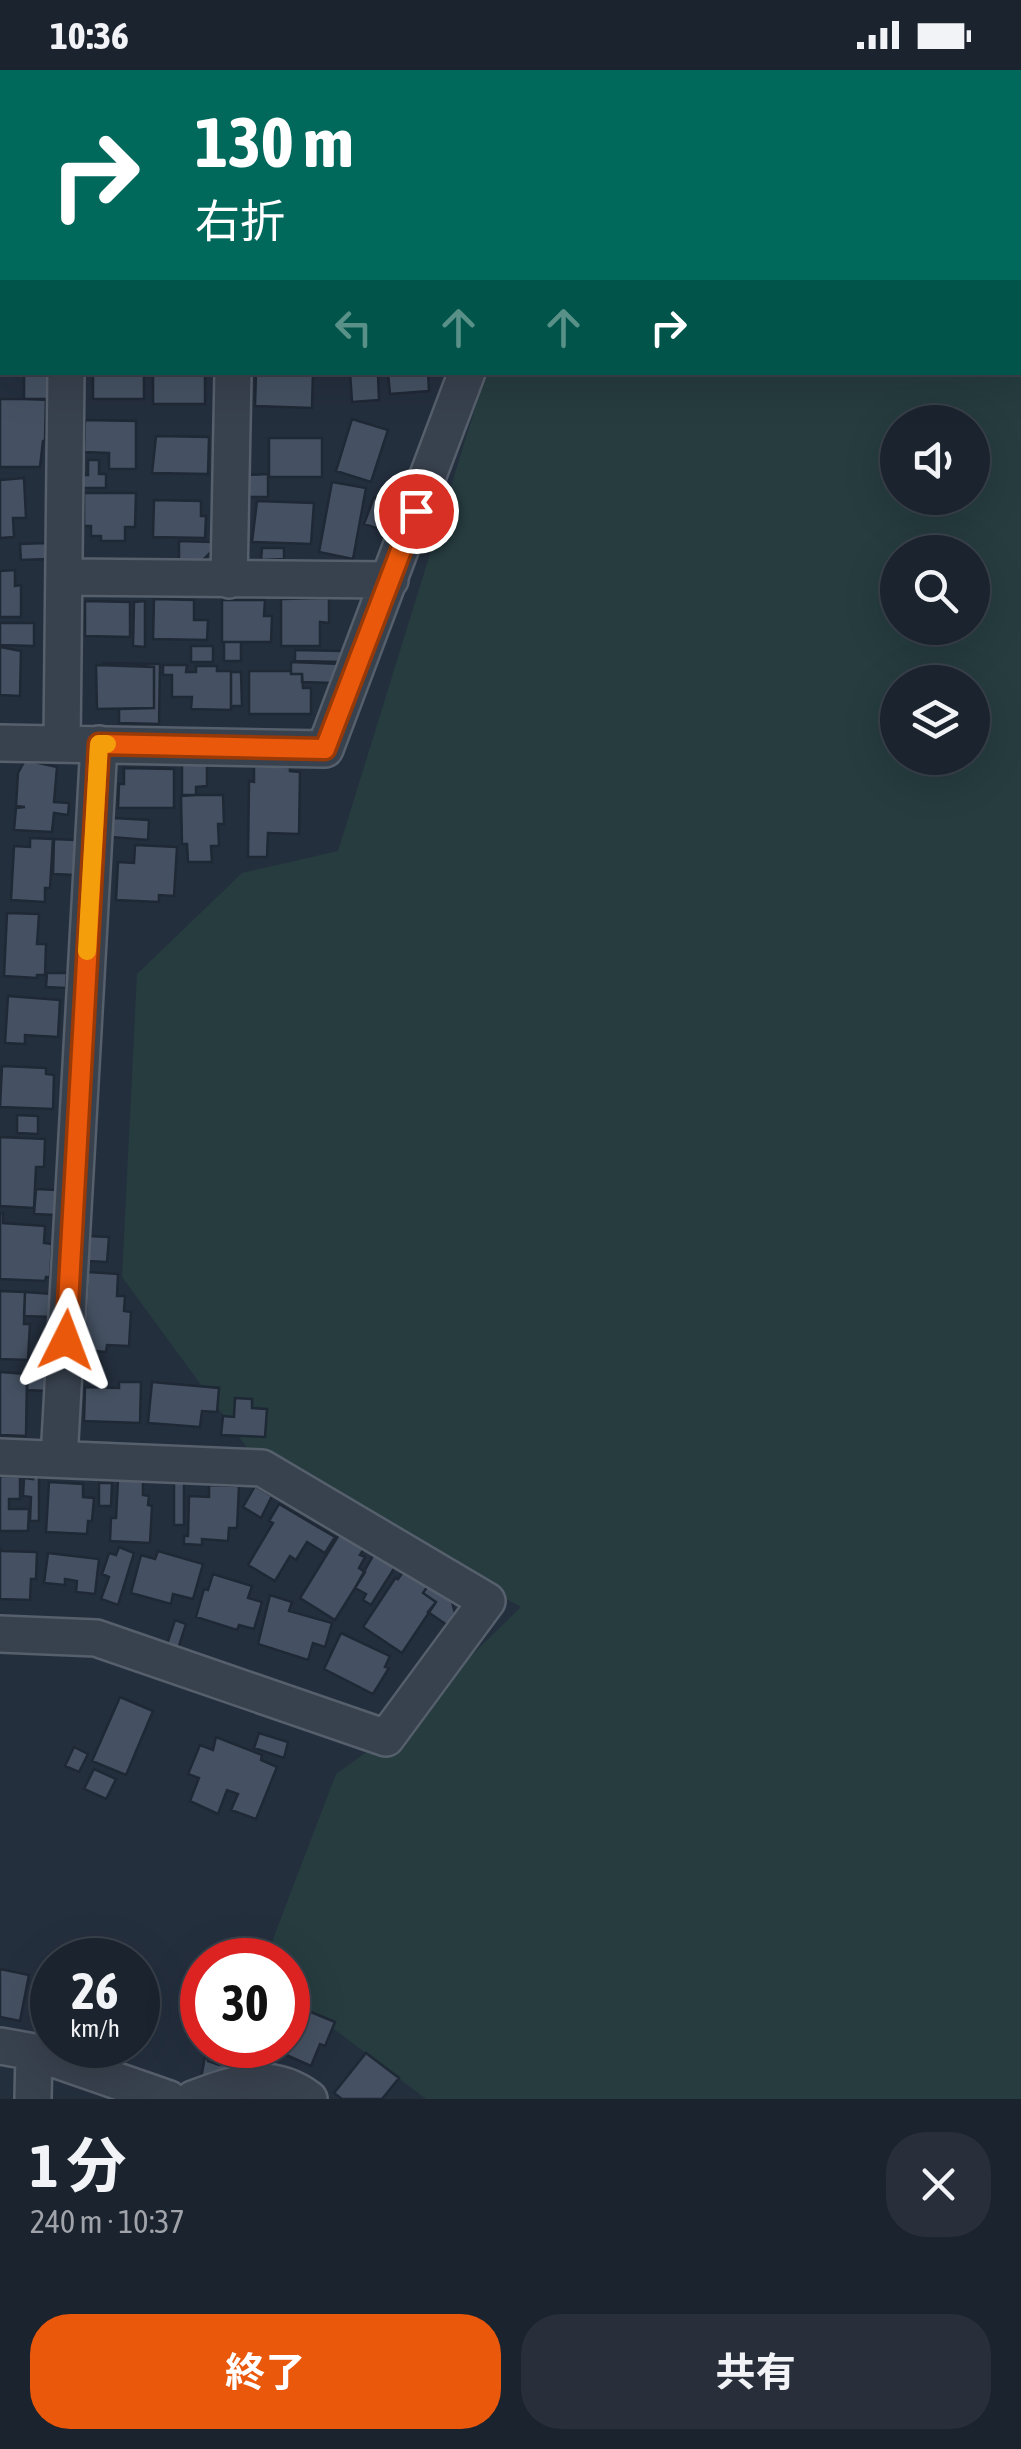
<!DOCTYPE html>
<html lang="ja">
<head>
<meta charset="utf-8">
<style>
	body { margin:0; font-family:"Asap Condensed","Noto Sans JP",sans-serif; background:#282f3a; color:#f1f3f6; height:100vh; display:flex; flex-direction:column; font-size:38px; white-space:nowrap }
	* { box-sizing:border-box; margin:0 }
	p { font-size:32px; color:#a0a4aa }
	.icon { flex:none; width:55px; height:55px; fill:none; stroke:currentColor; stroke-width:2; stroke-linecap:round; stroke-linejoin:round }
	.map { position:relative; height:2029px; overflow:hidden }
	.panel { display:flex; flex-direction:column; background:#1b232e; flex:1 }
	.panel>* { flex:none }
	.banner { position:absolute; left:0px; top:0px; width:1022px; height:305px; box-shadow:0 10px 40px #0002,0 0 0 2px #39404a; background:#00695c; color:#fff; overflow:hidden }
	.fabs { position:absolute; left:880px; top:335px; display:grid; gap:20px }
	.fabs a { display:grid; place-items:center; width:110px; height:110px; border-radius:50%; background:#1b232e; box-shadow:0 10px 40px #0002,0 0 0 2px #39404a; font-size:50px }
	.speed { position:absolute; left:30px; top:1868px; display:flex; gap:20px; font-size:50px; font-weight:700; text-align:center }
	.speed>* { display:grid; place-content:center; width:130px; height:130px; border-radius:50%; background:#1b232e; box-shadow:0 10px 40px #0002,0 0 0 2px #39404a; line-height:1 }
	.speed small { font-size:25px; font-weight:400 }
	.speed .limit { border:15px solid #d22; background:#fff; color:#111 }
	.pin { position:absolute; display:grid; place-items:center; width:85px; height:85px; color:#fff; margin:-42px; border:5px solid #fff; border-radius:50%; box-shadow:0 2px 10px #0007 }
	.me { position:absolute; width:110px; margin:-55px; rotate:3deg; stroke-linejoin:round; filter:drop-shadow(0 0 8px #0008) }
	.turn { display:flex; align-items:center; gap:35px; height:210px; padding:0 30px; font-size:45px }
	.turn .icon { width:130px; height:130px; stroke-width:2.5 }
	.turn b { display:block; font-size:70px; line-height:85px }
	.lanes { display:flex; align-items:center; height:95px; padding:0 30px; background:#0003; justify-content:center; gap:50px; direction:ltr }
	.lanes .off { opacity:.35 }
	.round { display:grid; place-items:center; flex:none; width:105px; height:105px; border-radius:40px; background:#282f3a }
	.summary { display:flex; align-items:center; justify-content:space-between; height:170px; padding:0 30px }
	h1 { font-size:60px; font-weight:700; line-height:75px }
	.primary-button { display:flex; gap:20px; margin-top:auto; padding:20px 30px }
	.primary-button a { flex:1; height:115px; border-radius:40px; background:#ea580c; color:#fff; font-size:40px; font-weight:700; line-height:115px; text-align:center }
	.primary-button a+a { background:#282f3a; color:#f1f3f6 }
	.status { display:flex; justify-content:space-between; align-items:center; height:70px; padding:0 50px; background:#1b232e; direction:ltr }
	.status svg { height:28px; fill:currentColor }
	.map>svg:first-child { display:block }
	.green { fill:#263c3f; fill-rule:evenodd }
	.building { fill:#455162; stroke:#1f2835; stroke-width:2.5 }
	.lines { fill:none; stroke-linecap:round; stroke-linejoin:round }
	.service-casing { stroke:#565f6c; stroke-width:22 }
	.minor-casing { stroke:#565f6c; stroke-width:40 }
	.service { stroke:#38414e; stroke-width:18 }
	.minor { stroke:#38414e; stroke-width:35 }
	.route-casing { stroke:#983908; stroke-width:25 }
	.route { stroke:#ea580c; stroke-width:18 }
	.slow { stroke:#f59e0b; stroke-width:18 }
</style>
</head>
<body>
<div class="status"><b>10:36</b><svg viewBox="0 0 49 12"><path d="M0 12V9h3v3zM5 12V6h3v6zM10 12V3h3v9zM15 12V0h3v12zM26 1h20v11H26zM47 4h2v5h-2z"/></svg></div>
<div class="map">
<svg width="1021" height="2029" viewBox="0 0 1021 2029">
	<rect width="100%" height="100%" fill="#242f3e"/>
	<path class="green" d="M0 0H1021V2029H426L288 1924V1890H265L336 1704 386 1668 521 1537 262 1398 122 1207 137 904 242 803 338 781 486 303 1020 302V2H2L0 254ZM898 352H972V428H898ZM898 482H972V558H898ZM898 612H972V688H898Z"/>
	<path class="building" d="M51 302V330L24 329V303Z
		M93 302H144V329H93Z
		M153 302H205V334H153Z
		M256 302 313 303 312 338 255 336Z
		M350 302H428L429 321 390 324 388 304H378L379 330 352 332Z
		M0 329H46L45 370 43 371 40 397H0Z
		M352 349 388 360 371 412 336 401Z
		M85 350 136 351V399H109V383L84 382Z
		M156 366 209 367 208 404 152 403Z
		M269 368H322V407H269Z
		M88 390H99V404H106V418H79V405H88Z
		M268 404V427H249L248 405Z
		M24 408 26 448H13L14 467 0 468V410Z
		M332 412 366 418 353 489 319 482Z
		M84 423H136L135 457H125V471H101V466H91V456H84Z
		M374 427 398 436 388 462 364 454Z
		M154 430 201 431V446H206L205 468 153 467Z
		M257 431 314 433 311 474 252 472Z
		M179 471 212 472V481L202 491H179Z
		M47 473 48 489 21 490 20 474Z
		M262 478H284V489L261 490Z
		M15 500V516L21 515V547H0V501Z
		M329 528V553L320 552V576H281V529Z
		M154 529 194 530V550H208L207 570 153 569Z
		M222 530H265L264 546H272L271 572H222Z
		M85 531 130 532V567L85 566Z
		M145 531V577L133 576 134 532Z
		M0 553H34V576L0 575Z
		M224 572H241V591H224Z
		M191 576H213V592H191Z
		M0 577 21 581 20 626 0 625Z
		M295 580 342 581V592L295 591Z
		M291 592 341 594 334 613 302 612V604H291Z
		M102 593 160 594 159 654 119 653V639L154 638V597Z
		M96 595 154 597V638L97 639Z
		M163 595H187L186 602H196V596H217V601H231V640L191 639 192 627H172V605H163Z
		M249 601H291V604H302L303 618H311V644H249Z
		M231 602H241L242 636H231Z
		M25 690 57 697 54 732 69 733 68 745 54 743 52 762 14 760 16 738 25 737 16 736 18 703Z
		M182 692H207V716L196 717V725H182Z
		M254 696 290 697V701L300 702 299 764 268 763 267 787H248L249 711 254 712Z
		M124 698 174 699V738H118L119 714H124Z
		M196 725H223L224 754H218L219 776H211L212 792H188L187 774H182L181 726Z
		M113 748 149 750 148 770 111 767Z
		M30 768 53 769 50 818H45V832L11 830 14 776 30 777Z
		M54 769 76 770V805L53 804Z
		M135 775 177 777 174 826 159 825V832L116 830 118 792 134 793Z
		M7 843 39 844 37 874H46L45 905H37V908L4 906Z
		M47 903H67L66 918 46 917Z
		M8 926 60 930 58 967 25 965V974L5 973Z
		M2 996 46 998V1004L54 1005 53 1039 0 1037Z
		M17 1045 38 1046V1064L17 1063Z
		M0 1067 45 1069 44 1097H36L34 1138 0 1136Z
		M36 1119 57 1120 56 1145 34 1144Z
		M0 1143H3V1153L45 1156 44 1173 52 1174 50 1207H46L45 1211 0 1209Z
		M89 1166 109 1167 107 1192 87 1191Z
		M88 1202 118 1204 117 1226H125L124 1241 131 1242 129 1276 107 1275 106 1282 84 1280Z
		M0 1221 25 1222 24 1254H30L28 1290 0 1289Z
		M25 1222 53 1224 51 1247 24 1246Z
		M80 1291 101 1292V1307L79 1306Z
		M29 1298 49 1299 48 1321 27 1320Z
		M0 1302 27 1304 26 1366 0 1365Z
		M119 1312H141L140 1353 84 1351 85 1317 119 1318Z
		M152 1312 219 1318 217 1342 202 1341 200 1357 148 1353Z
		M235 1328 252 1329V1338L267 1339 265 1367 221 1365 223 1346 234 1347Z
		M0 1406H20V1429H9V1439H29L28 1461H0Z
		M33 1406H39V1451H30L31 1427 23 1426 24 1408 33 1409Z
		M118 1410 143 1411V1425L149 1426 148 1435 152 1436 150 1473 110 1471 111 1448H116Z
		M49 1412 83 1414V1427L94 1428 92 1451H88L87 1464 46 1462Z
		M184 1412V1455H174V1413Z
		M99 1413H112L111 1436H99Z
		M209 1415 239 1416 237 1458H229L228 1471 202 1469V1475L184 1474V1466H188L189 1426 209 1427Z
		M255 1416 272 1426 261 1448 243 1437Z
		M279 1434 335 1467 325 1483 307 1472 296 1490 290 1486 275 1511 248 1495 273 1453 269 1451Z
		M340 1463 364 1479 360 1485 365 1487 359 1498 365 1502 335 1550 300 1528Z
		M119 1477 134 1483 118 1535 101 1529 109 1507 102 1504 109 1483 116 1485Z
		M0 1478 2 1481 37 1482 36 1509H31L30 1530 0 1529Z
		M158 1481 203 1494 193 1529 173 1524 171 1534 131 1523 141 1485 155 1489Z
		M48 1483 99 1489 95 1524 76 1522 77 1511 65 1509V1515L44 1513Z
		M374 1484 395 1497 371 1535 363 1530 366 1524 355 1518Z
		M403 1502 428 1516 423 1523 436 1532 402 1583 363 1557 396 1507 398 1509Z
		M213 1504 252 1516 248 1528 262 1532 254 1559 239 1555 237 1560 196 1547 204 1519 208 1520Z
		M428 1516 452 1532 455 1543 447 1555 428 1542 436 1532 423 1523Z
		M270 1525 292 1532 289 1541 332 1553 325 1577 313 1573 308 1590 258 1574Z
		M175 1550 186 1554 178 1579 167 1574Z
		M341 1563 390 1586 385 1597 389 1598 373 1624 324 1599Z
		M120 1627 153 1641 126 1705 92 1691Z
		M259 1663 288 1672 284 1688 254 1678Z
		M216 1667 262 1685 261 1690 277 1697 256 1749 231 1740 238 1724 227 1720 218 1744 190 1731 199 1708 188 1704 200 1675 213 1680Z
		M74 1677 88 1684 79 1702 65 1696Z
		M94 1699 116 1709 106 1729 84 1719Z
		M0 1899 29 1905 20 1951 0 1947Z
		M294 1935 335 1952 325 1976 320 1974 311 1996 275 1980 277 1975H288V1950Z
		M208 1975H235L238 1979 232 1991 219 1995 208 1991 205 1981Z
		M206 1980 208 1991 219 1995 232 1991 233 1997 201 2009Z
		M366 1983 399 2008 382 2029H342L334 2023Z"/>
	<g class="lines">
		<defs>
			<path id="service" d="M34 2 35 0
				M0 64 2 61"/>
			<path id="minor" d="M65 507 390 510
				M229 510 233 302
				M0 673 325 679 467 302
				M62 674 66 302
				M0 1387 262 1398 487 1531 386 1668 96 1568 0 1564
				M59 1389 99 674
				M0 1976 34 1982 33 2029
				M34 1982 169 2029
				M193 2029C233 2014 271 2000 309 2029"/>
		</defs>
		<use href="#service" class="service-casing"/>
		<use href="#minor" class="minor-casing"/>
		<use href="#service" class="service"/>
		<use href="#minor" class="minor"/>
	</g>
	<g class="lines">
		<defs>
			<path id="route" d="M66 1270 99 674 325 679 416 441"/>
		</defs>
		<use href="#route" class="route-casing"/>
		<use href="#route" class="route"/>
		<path class="slow" d="M87 881 99 674H107"/>
	</g>
</svg>
<div class="fabs">
<a><svg class="icon" aria-label="sound" viewBox="0 0 24 24"><path d="M4 9h4l5-4v14l-5-4H4zM17 9q2 3 0 6"/></svg></a>
<a><svg class="icon" aria-label="search" viewBox="0 0 24 24"><circle cx="10" cy="10" r="6"/><path d="M15 15l6 6"/></svg></a>
<a><svg class="icon" aria-label="layers" viewBox="0 0 24 24"><path d="M12 4l9 5-9 5-9-5zM3 14l9 5 9-5"/></svg></a>
</div>
<div class="speed"><div>26<small>km/h</small></div><div class="limit">30</div></div>
<div class="pin" style="left:416px;top:441px;background:#d93025"><svg class="icon" aria-label="arrive" viewBox="0 0 24 24"><path d="M6 21V4h12l-3 4 3 4H6"/></svg></div>
<svg class="me" style="left:66px;top:1270px" viewBox="-20 -20 40 40"><path d="M0-17L14 15 0 8-14 15z" fill="#ea580c" stroke="#fff" stroke-width="4"/></svg>
<div class="banner">
<div class="turn"><svg class="icon" aria-label="right" viewBox="0 0 24 24"><path d="M7 20v-9h11M14 6l5 5-5 5"/></svg><div><b>130 m</b>右折</div></div>
<div class="lanes"><svg class="icon off" aria-label="left" viewBox="0 0 24 24"><path d="M17 20v-9H6M10 6l-5 5 5 5"/></svg><svg class="icon off" aria-label="ahead" viewBox="0 0 24 24"><path d="M12 20V5M6 11l6-6 6 6"/></svg><svg class="icon off" aria-label="ahead" viewBox="0 0 24 24"><path d="M12 20V5M6 11l6-6 6 6"/></svg><svg class="icon" aria-label="right" viewBox="0 0 24 24"><path d="M7 20v-9h11M14 6l5 5-5 5"/></svg></div>
</div>
</div>
<section class="panel">
<div class="summary"><div><h1>1 分</h1><p>240 m · 10:37</p></div><a class="round"><svg class="icon" aria-label="close" viewBox="0 0 24 24"><path d="M6 6l12 12M18 6L6 18"/></svg></a></div>
<div class="primary-button"><a>終了</a><a>共有</a></div>
</section>
</body>
</html>
